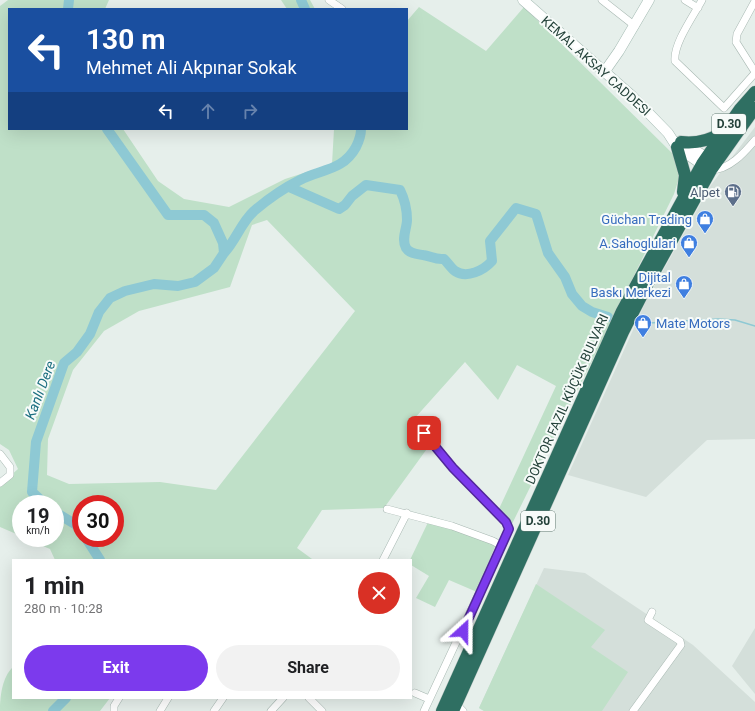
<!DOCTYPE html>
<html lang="en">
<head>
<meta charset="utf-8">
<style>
	body { margin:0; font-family:Roboto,sans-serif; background:#f2f2f2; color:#202124; height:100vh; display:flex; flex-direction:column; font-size:15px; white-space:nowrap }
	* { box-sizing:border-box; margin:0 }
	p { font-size:13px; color:#757577 }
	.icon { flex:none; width:22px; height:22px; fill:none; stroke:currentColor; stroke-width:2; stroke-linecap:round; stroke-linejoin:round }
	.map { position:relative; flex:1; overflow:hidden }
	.panel { position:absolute; left:12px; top:559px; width:400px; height:140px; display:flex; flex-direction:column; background:#fff; border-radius:0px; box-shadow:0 4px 16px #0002 }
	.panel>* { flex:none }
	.guide { position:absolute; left:8px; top:8px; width:400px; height:122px; border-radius:0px; box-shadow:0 4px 16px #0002; background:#1a4fa0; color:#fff; overflow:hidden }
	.speed { position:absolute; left:12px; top:495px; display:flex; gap:8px; font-size:20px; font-weight:700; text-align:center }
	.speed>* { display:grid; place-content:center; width:52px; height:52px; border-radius:50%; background:#fff; box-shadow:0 4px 16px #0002; line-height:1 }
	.speed small { font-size:10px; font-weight:400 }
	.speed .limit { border:6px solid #d22; background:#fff; color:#111 }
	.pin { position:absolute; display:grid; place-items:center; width:34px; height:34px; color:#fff; margin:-17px; border-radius:8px; box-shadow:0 2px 6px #0006 }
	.me { position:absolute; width:44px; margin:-22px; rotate:24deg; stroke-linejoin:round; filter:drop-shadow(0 0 3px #0008) }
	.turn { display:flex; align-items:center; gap:14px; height:84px; padding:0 12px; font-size:18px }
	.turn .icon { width:52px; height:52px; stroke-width:2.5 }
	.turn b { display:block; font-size:28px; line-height:34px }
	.lanes { display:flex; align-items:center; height:38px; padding:0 12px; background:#0003; justify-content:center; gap:20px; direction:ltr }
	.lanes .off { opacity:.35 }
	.round { display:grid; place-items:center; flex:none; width:42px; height:42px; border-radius:21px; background:#f2f2f2 }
	.headline { display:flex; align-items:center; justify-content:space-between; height:68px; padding:0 12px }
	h1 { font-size:24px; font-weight:700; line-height:30px }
	.action { display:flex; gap:8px; margin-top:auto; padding:8px 12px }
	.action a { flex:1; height:46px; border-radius:24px; background:#7c3aed; color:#fff; font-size:16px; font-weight:700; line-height:46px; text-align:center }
	.action a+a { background:#f2f2f2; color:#202124 }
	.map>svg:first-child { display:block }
	.built { fill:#d4dfda }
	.green { fill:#bfe0c8; fill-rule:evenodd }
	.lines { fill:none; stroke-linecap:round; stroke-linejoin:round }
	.stream { stroke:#8ec9d4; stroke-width:1.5 }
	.river { stroke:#8ec9d4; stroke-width:10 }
	.street-casing { stroke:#a8b8b2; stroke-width:8 }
	.secondary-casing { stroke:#a4bbb3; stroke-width:11 }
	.highway-casing { stroke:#c2cac8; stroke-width:13 }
	.street { stroke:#fff; stroke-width:7 }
	.secondary { stroke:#fff; stroke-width:10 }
	.highway { stroke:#2f6f62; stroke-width:12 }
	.route-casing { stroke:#51269a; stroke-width:10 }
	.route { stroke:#7c3aed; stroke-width:7 }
	.labels { text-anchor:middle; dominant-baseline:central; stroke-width:4; stroke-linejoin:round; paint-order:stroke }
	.shield { fill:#f7fbf9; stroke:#637a73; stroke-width:1 }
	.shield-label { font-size:12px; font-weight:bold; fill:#24423a }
	.street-label { font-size:13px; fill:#24423a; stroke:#f7fbf9 }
	.service-label { font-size:13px; fill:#4e5e75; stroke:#f7fbf9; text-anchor:end }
	.shop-label { font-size:13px; fill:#366cbe; stroke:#f7fbf9; text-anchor:end }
	.water-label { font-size:14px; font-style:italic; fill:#1c6f80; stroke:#f7fbf9 }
</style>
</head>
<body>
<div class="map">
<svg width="755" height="711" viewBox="0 0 755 711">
	<rect width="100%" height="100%" fill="#e6efeb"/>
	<path class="built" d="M755 127V439L707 440 646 497 568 475 646 301 711 185Z
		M544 568 585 573 693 645 755 702V711H484L479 708Z
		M755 628V694L732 666Z"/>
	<path class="green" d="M8 0H109L105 9H9V129H123L158 181 184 199 229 207 285 179 332 164 334 129H407V21L419 7 486 51 524 7 674 155 680 175 674 194 512 524 498 511 556 386 517 365 498 400 465 362 414 419 429 446 384 508 322 510 297 548 312 559 311 560H55L50 549 24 538H55V504H21V536L0 527V485L18 469 9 450 0 444V6ZM267 220 355 311 216 490 160 482 69 484 47 475 48 439 73 370 104 331 139 311 230 287 252 225ZM81 504H115V538H81Z
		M281 0H310L315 9H287Z
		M431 516 498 539 477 592 449 580 435 607 416 598 429 576 411 565 410 560Z
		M536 584 605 630 591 647 628 672 602 711H484L479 708Z
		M13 667V698H110L100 711H0C0 697 2 677 13 667Z"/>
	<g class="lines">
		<path class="stream" d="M608 317 613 319
			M632 324 718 319 735 320 755 326"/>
		<path class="river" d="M301 0 305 9
			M68 9 69 0
			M289 187 339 209 345 205 352 196 366 185 400 190C405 200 407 209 407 220 407 228 401 239 406 248 410 254 417 254 423 255 431 256 435 260 444 259 447 262 451 268 455 271 467 279 484 270 492 261L490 241 516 208 536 214 548 253 565 277 572 294 582 306 592 312 608 317
			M224 253C236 240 241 223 254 211 268 199 284 188 300 180 321 169 343 171 356 147 359 141 361 135 361 129
			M45 504 32 492 36 442 64 363 77 352 90 334 99 312 110 298 125 291 154 284 178 286 195 282 214 268 224 253 223 243 214 223 204 215H168L107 129
			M55 512 78 526 81 531
			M86 538 100 560
			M53 711 66 698"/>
		<defs>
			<path id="street" d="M329 0 342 9
				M602 0 635 26
				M685 0 698 8
				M702 0C694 15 673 44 675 61L724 108 755 73
				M755 1 737 34 736 42 755 72
				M711 170C729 170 744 153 755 140
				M424 433 453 468 506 522 509 529 424 711
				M0 454 10 467V475L0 483
				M387 509 452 526 493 541 502 546
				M383 560 407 513
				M415 693 429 699
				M309 698 322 711
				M456 704 463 711
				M114 711V706L119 698
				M160 711 168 698
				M214 711 223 698
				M271 711 283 698
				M633 711 681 645 680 641 648 620 652 612"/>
			<path id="secondary" d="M523 0 632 96 668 133 677 147 707 168
				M605 71 619 51 649 0
				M680 141 712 161"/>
			<path id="highway" d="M681 142C696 144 708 141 721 133
				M677 147 685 175 683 192
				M442 711 622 311 702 164 740 109 755 92
				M453 711 623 332 647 285 711 170 755 108"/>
		</defs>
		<use href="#street" class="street-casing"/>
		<use href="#secondary" class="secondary-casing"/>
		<use href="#highway" class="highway-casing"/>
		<use href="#street" class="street"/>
		<use href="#secondary" class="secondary"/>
		<use href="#highway" class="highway"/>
	</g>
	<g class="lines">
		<defs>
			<path id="route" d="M424 433 453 468 506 522 509 529 463 631"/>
		</defs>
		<use href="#route" class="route-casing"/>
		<use href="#route" class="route"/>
	</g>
	<defs>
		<symbol id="fuel-pin" viewBox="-11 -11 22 30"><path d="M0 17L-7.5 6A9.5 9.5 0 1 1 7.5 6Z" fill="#5c6f8a" stroke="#f7fbf9"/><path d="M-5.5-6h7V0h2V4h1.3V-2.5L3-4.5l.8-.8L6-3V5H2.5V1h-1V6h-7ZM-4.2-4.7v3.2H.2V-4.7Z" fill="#fff"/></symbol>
		<symbol id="shop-pin" viewBox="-11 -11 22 30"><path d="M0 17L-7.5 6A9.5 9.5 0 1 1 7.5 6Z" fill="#3f7fe0" stroke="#f7fbf9"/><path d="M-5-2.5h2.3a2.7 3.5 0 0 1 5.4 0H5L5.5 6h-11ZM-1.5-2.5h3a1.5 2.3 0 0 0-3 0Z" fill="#fff"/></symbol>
	</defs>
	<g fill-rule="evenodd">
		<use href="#fuel-pin" x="723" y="182" width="20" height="27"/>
		<use href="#shop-pin" x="695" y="209" width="20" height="27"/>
		<use href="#shop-pin" x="679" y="233" width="20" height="27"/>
		<use href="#shop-pin" x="674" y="274" width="20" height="27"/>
		<use href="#shop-pin" x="633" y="313" width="20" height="27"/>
	</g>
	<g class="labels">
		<g class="shield">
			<rect x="712" y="114" width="34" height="20" rx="3"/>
			<rect x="521" y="511" width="34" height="20" rx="3"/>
		</g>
		<g class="shield-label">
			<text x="729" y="124">D.30</text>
			<text x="538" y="521">D.30</text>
		</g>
		<g class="street-label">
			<text transform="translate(596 66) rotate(42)">KEMAL AKSAY CADDESI</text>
			<text transform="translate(567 399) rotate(-66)">DOKTOR FAZIL KÜÇÜK BULVARI</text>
		</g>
		<g class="service-label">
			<text x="720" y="192">Alpet</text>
		</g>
		<g class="shop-label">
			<text x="692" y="219">Güchan Trading</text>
			<text x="676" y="243">A.Sahoglulari</text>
			<text x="671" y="277">Dijital<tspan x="671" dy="15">Baskı Merkezi</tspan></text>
			<text x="656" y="323" text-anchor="start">Mate Motors</text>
		</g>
		<g class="water-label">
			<text transform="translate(40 390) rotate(-69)">Kanlı Dere</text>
		</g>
	</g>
</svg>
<div class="speed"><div>19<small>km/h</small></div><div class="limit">30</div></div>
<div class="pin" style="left:424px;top:433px;background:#d93025"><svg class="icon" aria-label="arrive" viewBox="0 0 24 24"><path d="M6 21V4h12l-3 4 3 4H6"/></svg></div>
<svg class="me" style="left:463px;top:631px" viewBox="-20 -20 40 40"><path d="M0-17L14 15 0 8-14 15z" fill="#7c3aed" stroke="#fff" stroke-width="4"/></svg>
<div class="guide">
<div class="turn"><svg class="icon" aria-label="left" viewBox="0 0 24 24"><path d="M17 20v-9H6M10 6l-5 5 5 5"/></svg><div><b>130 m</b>Mehmet Ali Akpınar Sokak</div></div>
<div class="lanes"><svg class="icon" aria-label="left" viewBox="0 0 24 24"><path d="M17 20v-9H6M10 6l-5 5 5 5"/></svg><svg class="icon off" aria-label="ahead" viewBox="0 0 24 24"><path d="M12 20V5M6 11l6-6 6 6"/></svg><svg class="icon off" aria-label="right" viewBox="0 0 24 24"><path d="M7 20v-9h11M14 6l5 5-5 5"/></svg></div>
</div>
<section class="panel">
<div class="headline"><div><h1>1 min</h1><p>280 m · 10:28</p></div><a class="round" style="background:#d93025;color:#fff"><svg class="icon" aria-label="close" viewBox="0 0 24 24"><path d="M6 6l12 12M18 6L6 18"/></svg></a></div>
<div class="action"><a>Exit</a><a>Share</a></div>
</section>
</div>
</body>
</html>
